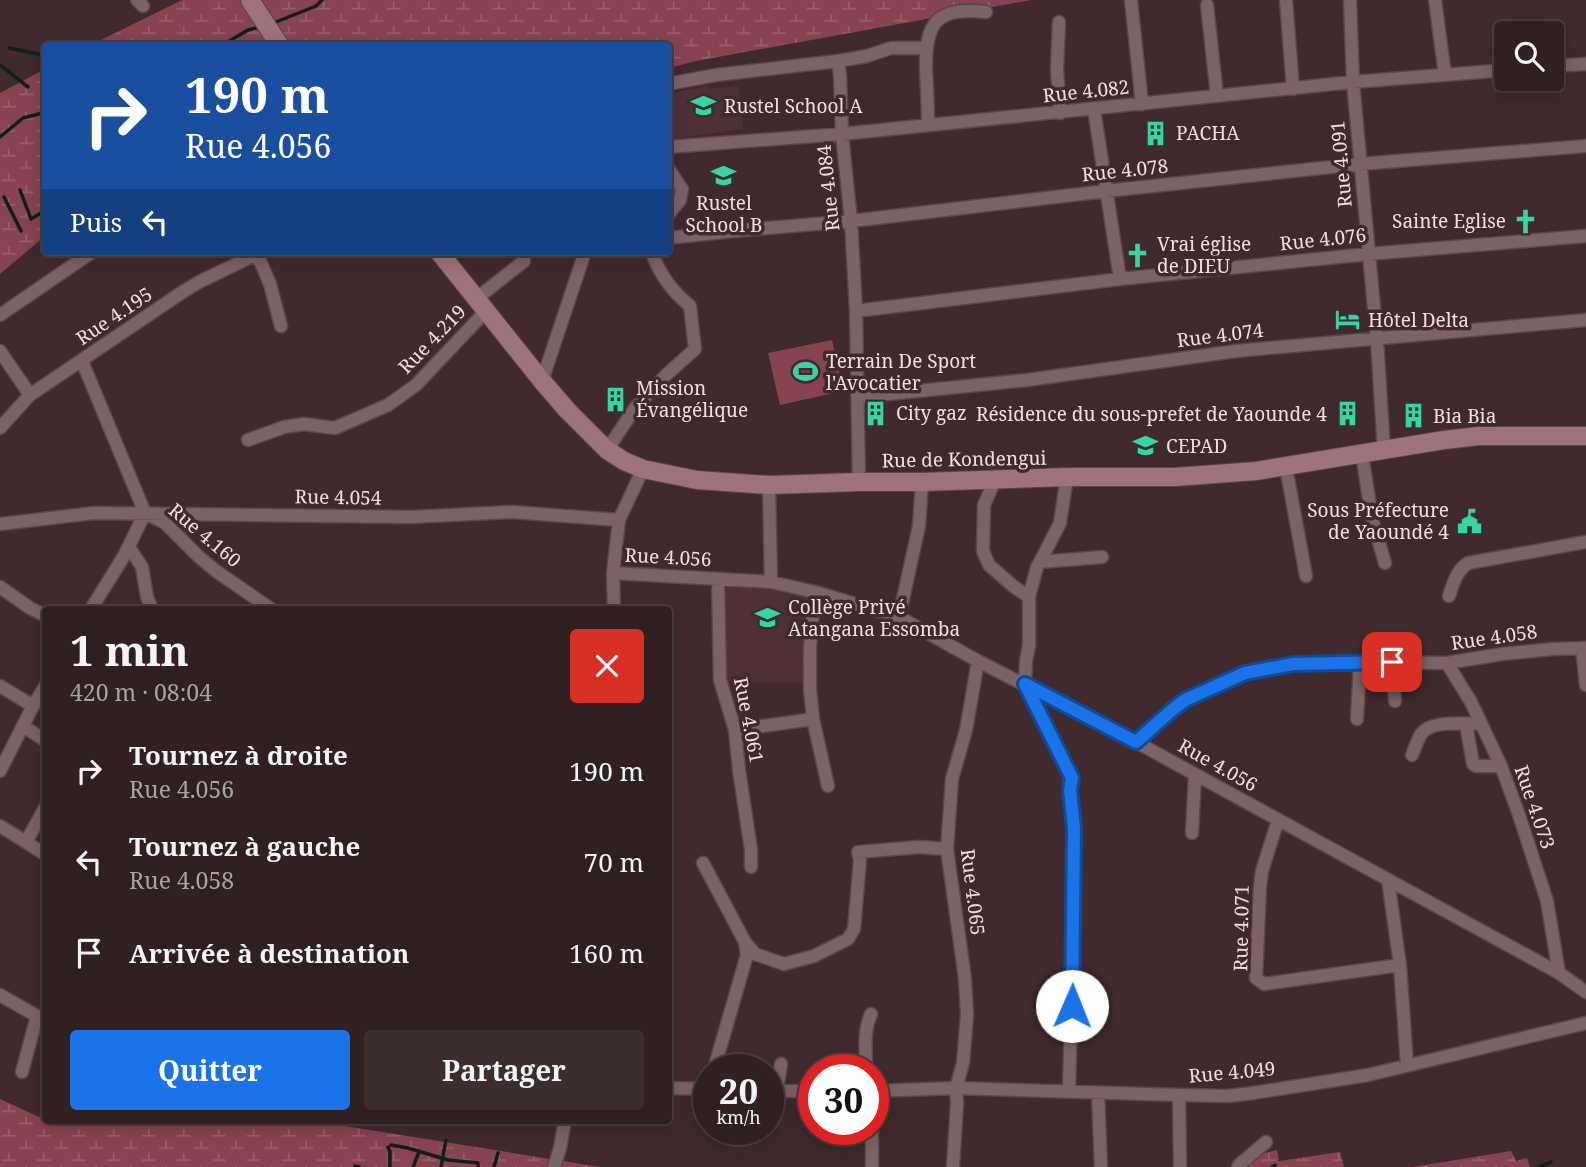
<!DOCTYPE html>
<html lang="fr">
<head>
<meta charset="utf-8">
<style>
	body { margin:0; font-family:"Noto Serif",serif; background:#3c2d2f; color:#f1f3f6; height:100vh; display:flex; flex-direction:column; font-size:26px; white-space:nowrap }
	* { box-sizing:border-box; margin:0 }
	p { font-size:23px; color:#a8a3a5 }
	.icon { flex:none; width:38px; height:38px; fill:none; stroke:currentColor; stroke-width:2; stroke-linecap:round; stroke-linejoin:round }
	.map { position:relative; flex:1; overflow:hidden }
	.sheet { position:absolute; left:42px; top:606px; width:630px; height:518px; display:flex; flex-direction:column; background:#302022; border-radius:7px; box-shadow:0 4px 18px #0003,0 0 0 2px #4b3e40 }
	.sheet>* { flex:none }
	.guide { position:absolute; left:42px; top:42px; width:630px; height:214px; border-radius:7px; box-shadow:0 4px 18px #0003,0 0 0 2px #4b3e40; background:#1a4fa0; color:#fff; overflow:hidden }
	.controls { position:absolute; left:1494px; top:21px; display:grid; gap:14px }
	.controls a { display:grid; place-items:center; width:70px; height:70px; border-radius:7px; background:#302022; box-shadow:0 4px 18px #0003,0 0 0 2px #4b3e40; font-size:35px }
	.speed { position:absolute; left:693px; top:1054px; display:flex; gap:14px; font-size:35px; font-weight:700; text-align:center }
	.speed>* { display:grid; place-content:center; width:91px; height:91px; border-radius:50%; background:#302022; box-shadow:0 4px 18px #0003,0 0 0 2px #4b3e40; line-height:1 }
	.speed small { font-size:18px; font-weight:400 }
	.speed .limit { border:10px solid #d22; background:#fff; color:#111 }
	.pin { position:absolute; display:grid; place-items:center; width:60px; height:60px; color:#fff; margin:-30px; border-radius:14px; box-shadow:0 4px 10px #0006 }
	.me { position:absolute; width:77px; margin:-38px; rotate:1deg; stroke-linejoin:round; filter:drop-shadow(0 0 5px #0008) }
	.turn { display:flex; align-items:center; gap:24px; height:147px; padding:0 28px; font-size:32px }
	.turn .icon { width:91px; height:91px; stroke-width:2.5 }
	.turn b { display:block; font-size:49px; line-height:60px }
	.then { display:flex; align-items:center; height:66px; padding:0 28px; background:#0003; gap:14px; font-size:26px }
	.round { display:grid; place-items:center; flex:none; width:74px; height:74px; border-radius:7px; background:#3c2d2f }
	.headline { display:flex; align-items:center; justify-content:space-between; height:119px; padding:0 28px }
	h1 { font-size:42px; font-weight:700; line-height:52px }
	.cta { display:flex; gap:14px; margin-top:auto; padding:14px 28px }
	.cta a { flex:1; height:80px; border-radius:7px; background:#1a73e8; color:#fff; font-size:28px; font-weight:700; line-height:80px; text-align:center }
	.cta a+a { background:#3c2d2f; color:#f1f3f6 }
	ul { padding:0; list-style:none }
	li { display:flex; align-items:center; gap:21px; height:91px; padding:0 28px }
	li div { flex:1 }
	li b { display:block; font-size:26px }
	li em { font-style:normal }
	.map>svg:first-child { display:block }
	.built { fill:#4e3136 }
	.green { fill:#884350 }
	.wetland { fill:url(#wetland-marsh) }
	.lines { fill:none; stroke-linecap:round; stroke-linejoin:round }
	.stream { stroke:#0f201a; stroke-width:3.5 }
	.minor-casing { stroke:#5a474b; stroke-width:15 }
	.secondary-casing { stroke:#5a474b; stroke-width:20 }
	.minor { stroke:#7c6366; stroke-width:12 }
	.secondary { stroke:#9e7379; stroke-width:18 }
	.route-casing { stroke:#114b97; stroke-width:18 }
	.route { stroke:#1a73e8; stroke-width:12 }
	.labels { text-anchor:middle; dominant-baseline:central; stroke-width:7; stroke-linejoin:round; paint-order:stroke }
	.street-label { font-size:19px; fill:#eedfe1; stroke:#402a2d }
	.poi-label { font-size:19px; fill:#eedfe1; stroke:#402a2d; text-anchor:start }
</style>
</head>
<body>
<div class="map">
<svg width="1586" height="1167" viewBox="0 0 1586 1167">
	<defs>
		<pattern id="wetland-marsh" width="20" height="14" patternUnits="userSpaceOnUse" patternTransform="scale(1.75)"><rect width="20" height="14" fill="#884350"/><path d="M1 5h8M5 5V1M11 12h8M15 12V8" fill="none" stroke="#995e69"/></pattern>
	</defs>
	<rect width="100%" height="100%" fill="#402a2d"/>
	<path class="built" d="M708 86 710 89 738 86 743 129 672 139 668 115 669 97 670 94 690 89Z
		M728 582 811 598 807 637 804 638 802 665 805 666 804 683 725 682 724 665 726 664V592Z"/>
	<path class="green" d="M832 340 843 391 780 405 768 353Z"/>
	<path class="wetland" d="M182 0H1031L696 61 669 68 668 46H89Z
		M45 69V236L0 274V93Z
		M0 1099 50 1122 308 1120 600 1167H0Z
		M1277 1150 1279 1161 1340 1152 1344 1167H1233L1240 1159Z
		M1511 1151 1516 1161 1527 1158 1530 1167H1413Z"/>
	<g class="lines">
		<path class="stream" d="M271 24 316 6 322 0
			M221 46 248 30 260 27
			M9 48 43 55
			M0 65 28 87
			M0 137 23 118 46 112
			M20 190 31 219 46 210
			M4 197 21 231
			M391 1145 408 1148 448 1160 478 1163V1167
			M388 1147 390 1152V1167
			M355 1166 359 1167
			M413 1167 419 1152
			M441 1167 446 1140
			M494 1167 498 1153
			M1272 1167 1275 1165
			M1539 1167 1551 1162"/>
		<defs>
			<path id="minor" d="M137 0 143 6
				M1131 0 1142 104
				M1286 0 1293 89
				M1350 0 1353 82 1377 340 1384 451
				M1435 0 1445 75
				M1207 5 1217 96
				M1059 22 1057 69 1060 113
				M838 61 867 56 891 48H926
				M1552 66 1586 64
				M668 84 716 75 838 61 840 75 842 134 851 221 856 311 859 482
				M1094 109 1120 279
				M928 125C928 107 927 88 926 70 925 23 936 6 986 12
				M668 147 842 134 1353 82 1507 70
				M668 168 682 189 680 200 668 215
				M668 238 743 230 851 221 1106 191 1360 164 1586 146
				M257 254 270 284 281 326
				M476 299 524 261
				M856 311 1120 279 1368 254 1586 236
				M0 315 92 252
				M0 351 30 395
				M82 361 145 513 165 523 198 556 216 571 271 609
				M542 381 585 252
				M858 397 1027 380 1236 351 1586 320
				M0 428 30 395 181 293 199 282 261 252
				M248 440 284 427 304 424 335 428 388 405 416 385 486 311
				M607 450 635 408 666 375 695 349 690 306C673 292 659 274 652 252
				M1362 454 1372 519 1385 563
				M1286 467 1306 576
				M995 480 984 505 983 551 989 565 1013 586 1029 597V646L1026 661 1025 684 1072 778 1070 790 1074 828 1073 936 1069 1092
				M769 485 771 582
				M0 524 94 513 411 517 512 512 619 520 643 469
				M129 547 142 567 147 597 152 609
				M1040 562 1060 523 1067 477
				M613 573 771 582 815 592 899 617 978 661 1136 742 1559 973 1586 992
				M718 579 720 680 735 730 739 770 751 850V867
				M0 587 30 608 46 616
				M815 592 810 646V689L813 719 828 786
				M1449 596C1454 582 1456 571 1468 563L1586 542
				M1029 597 1037 567 1040 562 1102 557
				M91 609 124 556 145 513
				M614 609 613 573 619 520
				M899 617 919 526 922 482
				M1582 648 1586 685
				M1392 662 1395 701
				M1447 663 1471 702 1481 723 1501 766 1519 815 1547 901 1559 973
				M0 686 33 706
				M1357 719 1360 662
				M1466 724 1473 764 1476 766H1501
				M23 726 46 741
				M735 730 813 719
				M1136 742 1172 710 1185 700 1245 673 1266 668 1293 664 1360 662 1447 663 1502 654 1553 649 1586 648
				M1412 755C1415 748 1417 741 1421 734 1432 719 1464 725 1481 723
				M0 771 33 706 46 685
				M1278 820 1262 871 1260 886 1256 978 1264 984 1400 965
				M0 826 26 842 46 806
				M1192 833 1195 775
				M26 842 46 855
				M703 863 745 942 755 954 784 964 814 956 848 939 854 929 860 860 858 852 919 847 947 849
				M1388 880 1400 965 1407 1065
				M0 995 37 1016 46 1019
				M714 1069 747 955 745 942
				M866 1069C866 1050 863 1032 871 1014
				M22 1072 37 1016
				M668 1088 709 1089
				M768 1091H814
				M777 1091 781 1064
				M873 1091 956 1088 1179 1095 1228 1096 1253 1093 1368 1075 1586 1023
				M1098 1094 1101 1167
				M1179 1095 1180 1167
				M554 1167 560 1148 565 1120
				M872 1167V1129
				M953 1167 957 1103 956 1088 963 1063 967 1015 965 979 947 849 952 779 966 730 978 661
				M1238 1167 1240 1164 1266 1142"/>
			<path id="secondary" d="M250 0 280 46
				M439 252 542 381 567 410 607 450 624 461 643 469 697 480 769 485 859 482H922L1067 477H1175L1256 471 1444 440 1479 436H1586"/>
		</defs>
		<use href="#minor" class="minor-casing"/>
		<use href="#secondary" class="secondary-casing"/>
		<use href="#minor" class="minor"/>
		<use href="#secondary" class="secondary"/>
	</g>
	<g class="lines">
		<defs>
			<path id="route" d="M1072 1006 1074 828 1070 790 1072 778 1025 684 1136 742 1172 710 1185 700 1245 673 1293 664 1392 662"/>
		</defs>
		<use href="#route" class="route-casing"/>
		<use href="#route" class="route"/>
	</g>
	<defs>
		<symbol id="school-bare" viewBox="-9 -9 18 18"><path d="M0-5L7-2L0 1L-7-2ZM-4 1L0 2.5L4 1V4Q0 6-4 4Z" fill="#37d4a6" stroke="#402a2d" stroke-width="2.5" paint-order="stroke"/></symbol>
		<symbol id="building-bare" viewBox="-9 -9 18 18"><path d="M-4-6H4V6H1V3H-1V6H-4ZM-2.5-4.3h1.7v1.8h-1.7ZM.8-4.3h1.7v1.8H.8ZM-2.5-1h1.7V.8h-1.7ZM.8-1h1.7V.8H.8Z" fill="#37d4a6" stroke="#402a2d" stroke-width="2.5" paint-order="stroke"/></symbol>
		<symbol id="church-bare" viewBox="-9 -9 18 18"><path d="M-1.2-6h2.4v3.5h3.3v2.4h-3.3V6h-2.4V-.1h-3.3v-2.4h3.3Z" fill="#37d4a6" stroke="#402a2d" stroke-width="2.5" paint-order="stroke"/></symbol>
		<symbol id="hotel-bare" viewBox="-9 -9 18 18"><path d="M-6-4.5h1.5V1H6V5H4.5V3h-9V5H-6ZM-4 0a1.8 1.8 0 1 1 3.6 0ZM.5 0V-2.5h3Q6-2.5 6 0Z" fill="#37d4a6" stroke="#402a2d" stroke-width="2.5" paint-order="stroke"/></symbol>
		<symbol id="stadium-bare" viewBox="-9 -9 18 18"><path d="M0-5a6.5 5 0 1 0 0 10a6.5 5 0 1 0 0-10ZM-3.5-1.8h7v3.6h-7Z" fill="#37d4a6" stroke="#402a2d" stroke-width="2.5" paint-order="stroke"/></symbol>
		<symbol id="civic-bare" viewBox="-9 -9 18 18"><path d="M-.6-6.5H3V-4.5H.6V-3L4-1V1h2V6H-6V1h2V-1L-.6-3ZM-1.2 2.5V6h2.4V2.5Z" fill="#37d4a6" stroke="#402a2d" stroke-width="2.5" paint-order="stroke"/></symbol>
	</defs>
	<g fill-rule="evenodd">
		<use href="#school-bare" x="686" y="88" width="35" height="35"/>
		<use href="#building-bare" x="1138" y="116" width="35" height="35"/>
		<use href="#school-bare" x="706" y="158" width="35" height="35"/>
		<use href="#church-bare" x="1508" y="204" width="35" height="35"/>
		<use href="#church-bare" x="1120" y="238" width="35" height="35"/>
		<use href="#hotel-bare" x="1330" y="302" width="35" height="35"/>
		<use href="#stadium-bare" x="788" y="354" width="35" height="35"/>
		<use href="#building-bare" x="598" y="382" width="35" height="35"/>
		<use href="#building-bare" x="858" y="396" width="35" height="35"/>
		<use href="#building-bare" x="1330" y="396" width="35" height="35"/>
		<use href="#building-bare" x="1396" y="398" width="35" height="35"/>
		<use href="#school-bare" x="1128" y="428" width="35" height="35"/>
		<use href="#civic-bare" x="1452" y="504" width="35" height="35"/>
		<use href="#school-bare" x="750" y="600" width="35" height="35"/>
	</g>
	<g class="labels">
		<g class="street-label">
			<text transform="translate(1086 91) rotate(-6)">Rue 4.082</text>
			<text transform="translate(1341 164) rotate(-95)">Rue 4.091</text>
			<text transform="translate(1125 170) rotate(-6)">Rue 4.078</text>
			<text transform="translate(828 188) rotate(-96)">Rue 4.084</text>
			<text transform="translate(1323 239) rotate(-6)">Rue 4.076</text>
			<text transform="translate(114 316) rotate(-34)">Rue 4.195</text>
			<text transform="translate(1220 335) rotate(-7)">Rue 4.074</text>
			<text transform="translate(432 339) rotate(-46)">Rue 4.219</text>
			<text transform="translate(964 459) rotate(-1)">Rue de Kondengui</text>
			<text transform="translate(338 497) rotate(1)">Rue 4.054</text>
			<text transform="translate(205 535) rotate(40)">Rue 4.160</text>
			<text transform="translate(668 557) rotate(3)">Rue 4.056</text>
			<text transform="translate(1494 637) rotate(-8)">Rue 4.058</text>
			<text transform="translate(749 720) rotate(79)">Rue 4.061</text>
			<text transform="translate(1218 765) rotate(29)">Rue 4.056</text>
			<text transform="translate(1535 807) rotate(71)">Rue 4.073</text>
			<text transform="translate(973 892) rotate(83)">Rue 4.065</text>
			<text transform="translate(1241 928) rotate(-89)">Rue 4.071</text>
			<text transform="translate(1232 1072) rotate(-5)">Rue 4.049</text>
		</g>
		<g class="poi-label">
			<text x="724" y="106">Rustel School A</text>
			<text x="1176" y="133">PACHA</text>
			<text x="724" y="203" text-anchor="middle">Rustel<tspan x="724" dy="22">School B</tspan></text>
			<text x="1506" y="221" text-anchor="end">Sainte Eglise</text>
			<text x="1157" y="244">Vrai église<tspan x="1157" dy="22">de DIEU</tspan></text>
			<text x="1368" y="320">Hôtel Delta</text>
			<text x="826" y="361">Terrain De Sport<tspan x="826" dy="22">l'Avocatier</tspan></text>
			<text x="636" y="388">Mission<tspan x="636" dy="22">Évangélique</tspan></text>
			<text x="896" y="413">City gaz</text>
			<text x="1327" y="414" text-anchor="end">Résidence du sous-prefet de Yaounde 4</text>
			<text x="1433" y="416">Bia Bia</text>
			<text x="1166" y="446">CEPAD</text>
			<text x="1449" y="510" text-anchor="end">Sous Préfecture<tspan x="1449" dy="22">de Yaoundé 4</tspan></text>
			<text x="788" y="607">Collège Privé<tspan x="788" dy="22">Atangana Essomba</tspan></text>
		</g>
	</g>
</svg>
<div class="controls">
<a><svg class="icon" aria-label="search" viewBox="0 0 24 24"><circle cx="10" cy="10" r="6"/><path d="M15 15l6 6"/></svg></a>
</div>
<div class="speed"><div>20<small>km/h</small></div><div class="limit">30</div></div>
<div class="pin" style="left:1392px;top:662px;background:#d93025"><svg class="icon" aria-label="arrive" viewBox="0 0 24 24"><path d="M6 21V4h12l-3 4 3 4H6"/></svg></div>
<svg class="me" style="left:1072px;top:1006px" viewBox="-20 -20 40 40"><circle r="19" fill="#fff"/><path d="M0-13L10 11 0 6-10 11z" fill="#1a73e8"/></svg>
<div class="guide">
<div class="turn"><svg class="icon" aria-label="right" viewBox="0 0 24 24"><path d="M7 20v-9h11M14 6l5 5-5 5"/></svg><div><b>190 m</b>Rue 4.056</div></div>
<div class="then">Puis<svg class="icon" aria-label="left" viewBox="0 0 24 24"><path d="M17 20v-9H6M10 6l-5 5 5 5"/></svg></div>
</div>
<section class="sheet">
<div class="headline"><div><h1>1 min</h1><p>420 m · 08:04</p></div><a class="round" style="background:#d93025;color:#fff"><svg class="icon" aria-label="close" viewBox="0 0 24 24"><path d="M6 6l12 12M18 6L6 18"/></svg></a></div>
<ul>
<li><svg class="icon" aria-label="right" viewBox="0 0 24 24"><path d="M7 20v-9h11M14 6l5 5-5 5"/></svg><div><b>Tournez à droite</b><p>Rue 4.056</p></div><em>190 m</em></li>
<li><svg class="icon" aria-label="left" viewBox="0 0 24 24"><path d="M17 20v-9H6M10 6l-5 5 5 5"/></svg><div><b>Tournez à gauche</b><p>Rue 4.058</p></div><em>70 m</em></li>
<li><svg class="icon" aria-label="arrive" viewBox="0 0 24 24"><path d="M6 21V4h12l-3 4 3 4H6"/></svg><div><b>Arrivée à destination</b></div><em>160 m</em></li>
</ul>
<div class="cta"><a>Quitter</a><a>Partager</a></div>
</section>
</div>
</body>
</html>
